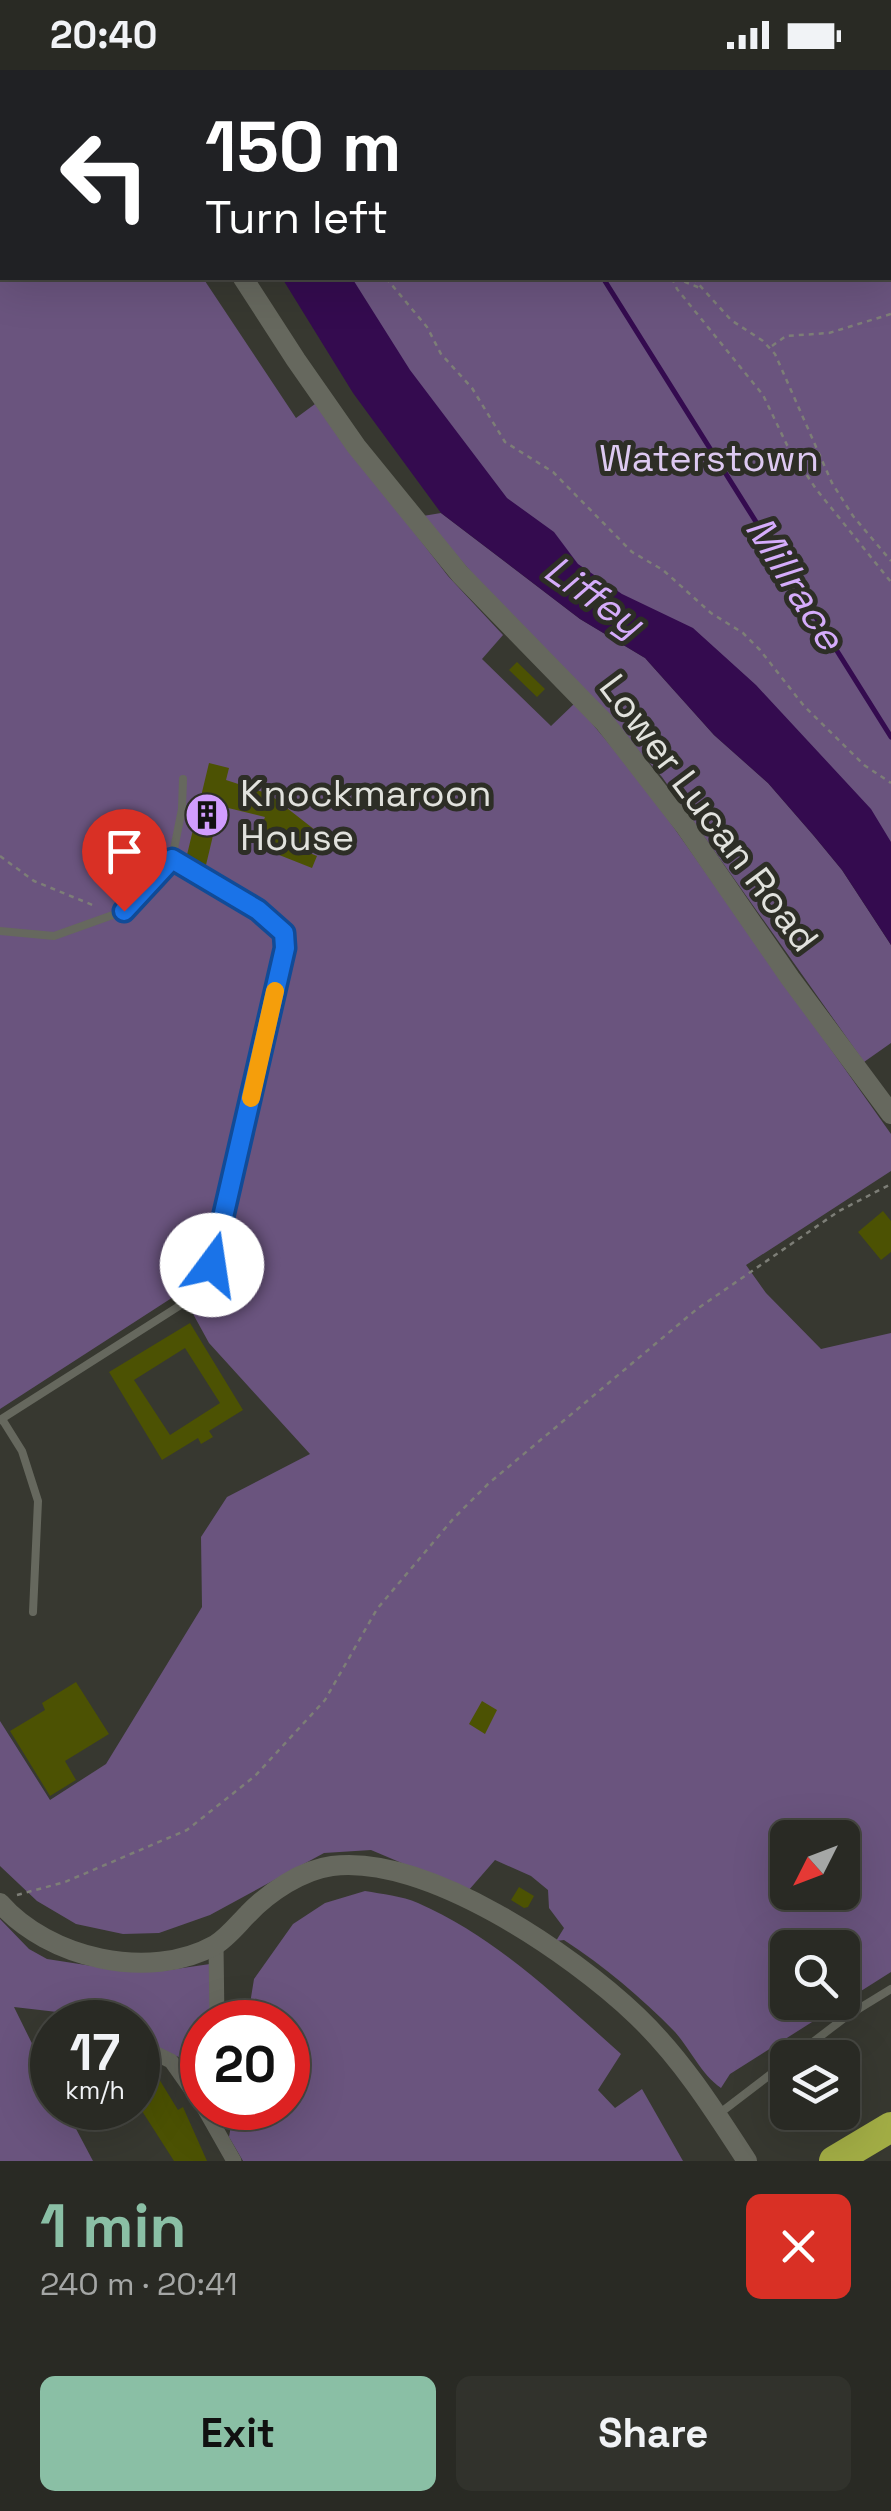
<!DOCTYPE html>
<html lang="en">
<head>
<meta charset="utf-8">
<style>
	body { margin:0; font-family:"Space Grotesk",sans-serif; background:#31322c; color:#f1f3f6; height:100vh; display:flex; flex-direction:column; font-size:38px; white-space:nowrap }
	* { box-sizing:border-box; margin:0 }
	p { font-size:32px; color:#a5a7a6 }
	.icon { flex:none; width:55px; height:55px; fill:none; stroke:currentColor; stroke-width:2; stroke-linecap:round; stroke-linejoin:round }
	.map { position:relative; height:2091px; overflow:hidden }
	.panel { display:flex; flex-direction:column; background:#292a24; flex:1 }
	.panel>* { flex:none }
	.guide { position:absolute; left:0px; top:0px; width:892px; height:210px; box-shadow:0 10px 40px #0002,0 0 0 2px #454641; background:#202124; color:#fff; overflow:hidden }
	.needle { width:65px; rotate:228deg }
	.controls { position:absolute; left:770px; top:1750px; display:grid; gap:20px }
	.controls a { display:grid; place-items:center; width:90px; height:90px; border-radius:15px; background:#292a24; box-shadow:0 10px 40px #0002,0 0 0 2px #454641; font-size:50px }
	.speed { position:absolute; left:30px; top:1930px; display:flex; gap:20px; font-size:50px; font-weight:700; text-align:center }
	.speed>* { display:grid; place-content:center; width:130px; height:130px; border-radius:50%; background:#292a24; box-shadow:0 10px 40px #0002,0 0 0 2px #454641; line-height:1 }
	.speed small { font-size:25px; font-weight:400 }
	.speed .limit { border:15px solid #d22; background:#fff; color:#111 }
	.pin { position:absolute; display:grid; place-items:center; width:85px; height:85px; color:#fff; margin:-102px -42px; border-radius:50% 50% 50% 0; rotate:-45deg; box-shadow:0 0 10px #0007 }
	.pin .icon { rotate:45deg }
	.me { position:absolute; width:110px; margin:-55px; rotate:14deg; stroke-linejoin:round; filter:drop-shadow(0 0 8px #0008) }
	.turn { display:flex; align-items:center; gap:35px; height:210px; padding:0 40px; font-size:45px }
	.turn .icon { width:130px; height:130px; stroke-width:2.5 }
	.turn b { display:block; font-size:70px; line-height:85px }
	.round { display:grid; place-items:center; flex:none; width:105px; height:105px; border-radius:15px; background:#31322c }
	.summary { display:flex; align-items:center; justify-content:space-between; height:170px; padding:0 40px }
	h1 { font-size:60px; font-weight:800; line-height:75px; color:#8abfa5 }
	.button { display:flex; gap:20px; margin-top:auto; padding:20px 40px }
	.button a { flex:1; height:115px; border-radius:15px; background:#8abfa5; color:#111; font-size:40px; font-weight:800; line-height:115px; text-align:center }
	.button a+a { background:#31322c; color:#f1f3f6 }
	.status { display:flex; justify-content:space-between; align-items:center; height:70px; padding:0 50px; background:#292a24; direction:ltr }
	.status svg { height:28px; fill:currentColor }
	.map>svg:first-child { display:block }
	.green { fill:#6a547e; fill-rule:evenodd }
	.water { fill:#340b4f }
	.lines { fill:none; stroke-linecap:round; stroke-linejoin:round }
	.stream { stroke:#340b4f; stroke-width:5 }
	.building { fill:#4c5203; fill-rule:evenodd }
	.path { stroke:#7d7e77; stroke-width:2.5; stroke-dasharray:5 5; stroke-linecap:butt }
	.service { stroke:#66685e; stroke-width:8 }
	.minor { stroke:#66685e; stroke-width:15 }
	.tertiary { stroke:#66685e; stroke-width:20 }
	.motorway { stroke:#a2ad45; stroke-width:30 }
	.route-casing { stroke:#114b97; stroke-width:25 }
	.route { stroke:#1a73e8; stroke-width:18 }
	.slow { stroke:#f59e0b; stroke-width:18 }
	.labels { text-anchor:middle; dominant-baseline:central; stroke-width:10; stroke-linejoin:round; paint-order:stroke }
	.park-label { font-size:38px; fill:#ddc9f1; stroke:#2d2e26 }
	.poi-label { font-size:38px; fill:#e1e2dd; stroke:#2d2e26; text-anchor:start }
	.street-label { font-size:38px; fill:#e1e2dd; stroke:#2d2e26 }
	.water-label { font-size:40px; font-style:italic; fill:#d5acfb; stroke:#2d2e26 }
</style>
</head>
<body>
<div class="status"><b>20:40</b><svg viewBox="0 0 49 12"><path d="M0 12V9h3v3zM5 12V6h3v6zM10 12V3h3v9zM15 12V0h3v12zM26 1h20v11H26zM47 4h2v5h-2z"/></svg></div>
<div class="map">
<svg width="891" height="2091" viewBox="0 0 891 2091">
	<rect width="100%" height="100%" fill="#373830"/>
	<path class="green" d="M0 0H117L2 2V208H203L296 348 315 334 448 506 503 565 482 589 551 656 575 633 645 717 891 1064V1101L746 1195 766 1223 821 1279 891 1263V1902L730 2004 721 2018C701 2004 691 1980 675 1962 641 1927 605 1897 564 1870L556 1871 564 1858 549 1838 548 1820 531 1806 495 1790 468 1821 371 1780 324 1783 210 1845 159 1863 123 1864 76 1854 37 1831 0 1796V1651L50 1730 106 1694 202 1537 201 1467 227 1427 310 1384 209 1273 181 1222 0 1339ZM788 1768H842V1822H788ZM788 1878H842V1932H788Z
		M199 0H891V821L884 810 544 494 324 208H890V2Z
		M441 443 580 549 645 588 714 665 768 713 814 766 842 800 891 875V973L864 992 662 707 584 620 503 539 423 446Z
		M365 1821C382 1824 402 1826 418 1833 496 1867 558 1928 621 1984L598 2020 615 2038 642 2019 683 2091H243L229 2067 234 2038H288V1952H247L254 1909 293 1854 325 1833Z
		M0 1849 29 1879 47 1889 118 1900 162 1901 210 1894V1952H202V2021L183 1989 138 1969V1952H101L83 1945 14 1937 52 2014V2038H65L93 2091H0Z"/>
	<path class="water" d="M282 208H352L410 300 507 428 554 462 578 494 622 524 693 558 756 615 871 739 891 772V875L842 800 814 766 768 713 714 665 645 588 580 549 441 443 353 323Z"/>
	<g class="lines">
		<path class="stream" d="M495 0 497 2
			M603 208 891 667"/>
	</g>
	<path class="building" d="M517 592 545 619 537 627 509 600Z
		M209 693 229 698 226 710 269 724 315 760 300 779 317 786 312 798 254 775 265 747 220 736 206 795 186 789Z
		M883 1141 891 1151V1182L881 1190 858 1162Z
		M190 1253 243 1340 209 1361 213 1367 201 1374 198 1368 162 1390 109 1302ZM185 1278 220 1333 170 1365 134 1310Z
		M76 1612 109 1664 65 1691 76 1710 50 1726 10 1661 45 1640 42 1633Z
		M482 1631 497 1640 485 1664 469 1654Z
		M519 1817 534 1826 528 1837 524 1838 511 1830Z
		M152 2004 156 2011 159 2009 178 2040 183 2037 207 2091H174L142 2041 138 2044V2012Z"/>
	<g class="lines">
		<path class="path" d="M281 0V2
			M517 0 520 2
			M618 0 619 2
			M633 0 635 2
			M386 208 427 257 441 284 472 318 505 372 553 402 632 482 663 500 711 543 743 563 760 580 804 636 864 695 891 713
			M672 208 677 219 763 325 787 375 816 419 891 512
			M675 208 700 218
			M693 208 731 250 763 271 775 284 832 413 853 446 891 491
			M772 276 786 266 829 263 891 244
			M0 786 34 811 95 836
			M17 1825 65 1812 187 1760 255 1706 325 1630 377 1539 453 1449 488 1414 697 1239 839 1141 891 1114"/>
		<path class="service" d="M0 861 54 866 124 841 172 789 182 739 183 709
			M2 1349 22 1381 38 1431 33 1542
			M0 1350 187 1231 204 1213 212 1195 285 878C285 874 285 865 283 861 275 843 193 803 172 789
			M792 1988 847 1946 891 1919
			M720 2043 788 1991"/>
		<path class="minor" d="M216 1875 217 1952
			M138 1975 171 1991 202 2035
			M204 2038 234 2091"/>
		<path class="tertiary" d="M125 0 127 2
			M243 208 296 290 356 376 460 504 605 653 685 756 790 908 891 1044
			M0 1833C48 1888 149 1912 215 1875 227 1868 238 1854 248 1844 269 1822 302 1800 332 1796 426 1784 571 1883 637 1946 681 1988 714 2040 747 2091"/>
		<path class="motorway" d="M834 2091 891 2057"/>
	</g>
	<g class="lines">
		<defs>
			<path id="route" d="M124 841 172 789 258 840 284 863 285 878 212 1195"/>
		</defs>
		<use href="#route" class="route-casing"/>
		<use href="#route" class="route"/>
		<path class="slow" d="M251 1028 275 921"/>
	</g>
	<defs>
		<symbol id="building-disc" viewBox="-11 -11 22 22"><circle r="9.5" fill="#d19dfe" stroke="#2d2e26"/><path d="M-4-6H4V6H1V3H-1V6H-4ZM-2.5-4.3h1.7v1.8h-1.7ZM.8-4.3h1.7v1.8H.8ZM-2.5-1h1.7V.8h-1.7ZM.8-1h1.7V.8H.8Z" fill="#111"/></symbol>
	</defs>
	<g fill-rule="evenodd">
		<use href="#building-disc" x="182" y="720" width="50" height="50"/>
	</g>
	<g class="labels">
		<g class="park-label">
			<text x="709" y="388">Waterstown</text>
		</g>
		<g class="poi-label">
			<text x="240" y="723">Knockmaroon<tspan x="240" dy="44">House</tspan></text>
		</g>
		<g class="street-label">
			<text transform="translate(709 743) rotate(53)">Lower Lucan Road</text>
		</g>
		<g class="water-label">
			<text transform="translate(795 513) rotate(58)">Millrace</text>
			<text transform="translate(594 526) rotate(35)">Liffey</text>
		</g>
	</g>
</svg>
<div class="controls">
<a><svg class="needle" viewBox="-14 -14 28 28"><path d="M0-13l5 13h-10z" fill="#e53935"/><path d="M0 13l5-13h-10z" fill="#a5a7a6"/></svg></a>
<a><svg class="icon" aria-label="search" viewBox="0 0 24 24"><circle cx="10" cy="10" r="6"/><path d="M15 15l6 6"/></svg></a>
<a><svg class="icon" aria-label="layers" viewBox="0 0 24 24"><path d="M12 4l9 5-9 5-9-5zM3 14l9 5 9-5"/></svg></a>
</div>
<div class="speed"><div>17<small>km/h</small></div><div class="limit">20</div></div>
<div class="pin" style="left:124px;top:841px;background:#d93025"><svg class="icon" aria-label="arrive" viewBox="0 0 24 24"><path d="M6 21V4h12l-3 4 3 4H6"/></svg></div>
<svg class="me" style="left:212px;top:1195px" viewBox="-20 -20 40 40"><circle r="19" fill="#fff"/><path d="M0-13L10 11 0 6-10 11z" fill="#1a73e8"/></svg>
<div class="guide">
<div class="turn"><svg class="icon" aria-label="left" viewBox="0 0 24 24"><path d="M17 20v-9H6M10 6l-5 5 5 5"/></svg><div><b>150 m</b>Turn left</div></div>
</div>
</div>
<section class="panel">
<div class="summary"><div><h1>1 min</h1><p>240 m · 20:41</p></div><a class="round" style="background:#d93025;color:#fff"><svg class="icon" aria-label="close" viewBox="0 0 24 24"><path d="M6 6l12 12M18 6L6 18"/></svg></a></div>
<div class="button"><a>Exit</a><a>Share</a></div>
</section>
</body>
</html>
